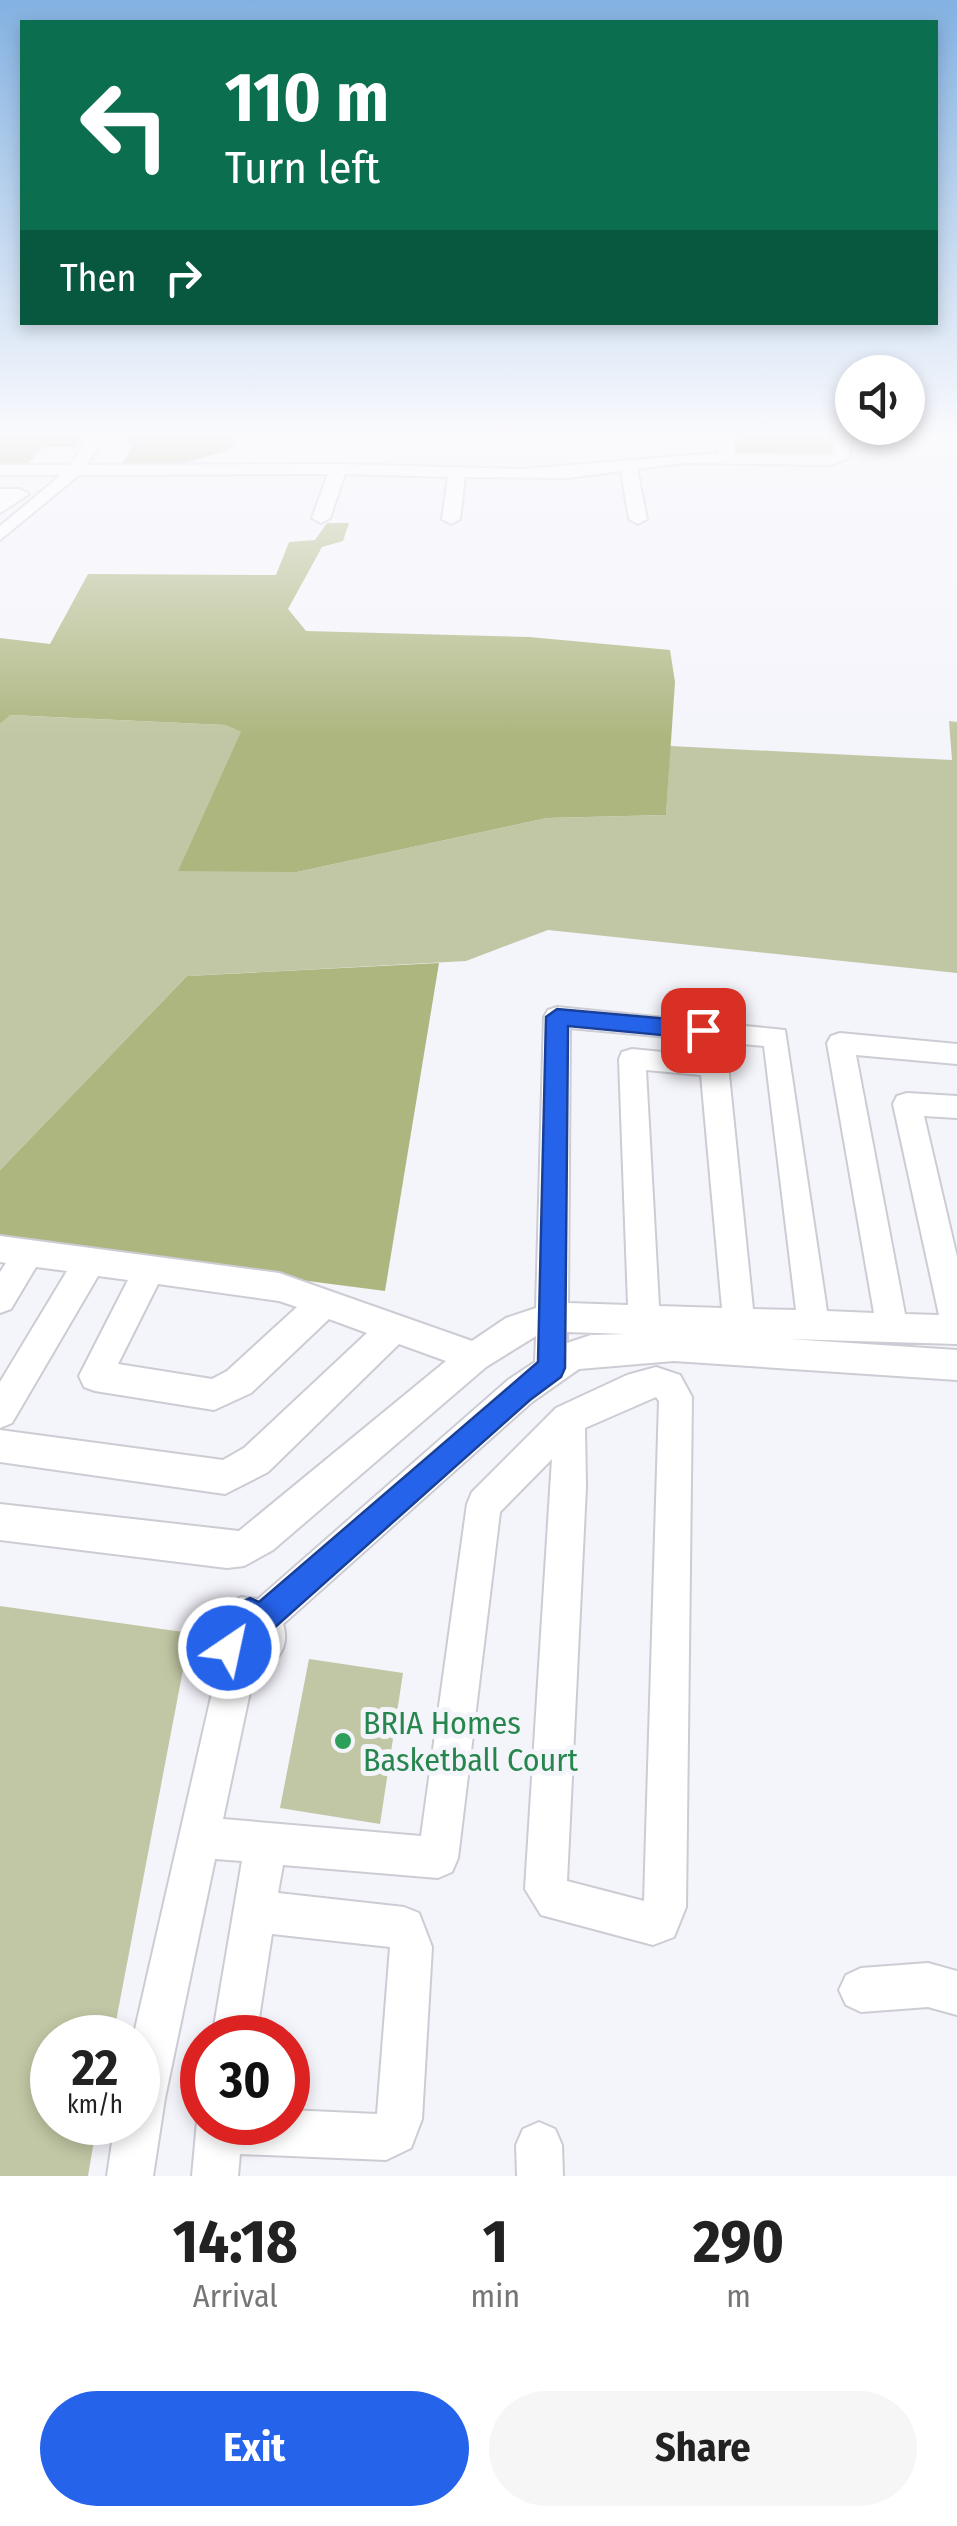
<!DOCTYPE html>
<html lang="en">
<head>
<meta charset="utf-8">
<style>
	body { margin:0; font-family:"Fira Sans Condensed",sans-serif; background:#f6f6f6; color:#222; height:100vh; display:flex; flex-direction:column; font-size:38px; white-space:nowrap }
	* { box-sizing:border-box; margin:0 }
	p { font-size:32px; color:#767676 }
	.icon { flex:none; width:55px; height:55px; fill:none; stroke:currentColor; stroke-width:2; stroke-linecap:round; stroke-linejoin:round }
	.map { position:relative; height:2176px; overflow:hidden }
	.details { display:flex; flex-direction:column; background:#fff; flex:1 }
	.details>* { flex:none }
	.banner { position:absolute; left:20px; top:20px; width:918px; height:305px; border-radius:0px; box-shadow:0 5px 15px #0003; background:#0b6e4f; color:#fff; overflow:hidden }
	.controls { position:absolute; left:835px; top:355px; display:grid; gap:20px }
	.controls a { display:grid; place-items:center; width:90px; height:90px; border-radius:50%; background:#fff; box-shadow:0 5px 15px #0003; font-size:50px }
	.speed { position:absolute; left:30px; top:2015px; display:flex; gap:20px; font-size:50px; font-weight:700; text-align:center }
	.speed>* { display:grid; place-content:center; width:130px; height:130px; border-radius:50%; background:#fff; box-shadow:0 5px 15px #0003; line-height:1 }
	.speed small { font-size:25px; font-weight:400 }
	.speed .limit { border:15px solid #d22; background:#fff; color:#111 }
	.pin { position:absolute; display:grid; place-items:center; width:85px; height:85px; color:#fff; margin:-42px; border-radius:20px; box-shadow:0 5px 15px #0006 }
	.me { position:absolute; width:110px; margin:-55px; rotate:34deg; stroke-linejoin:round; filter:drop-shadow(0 0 8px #0008) }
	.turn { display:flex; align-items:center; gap:35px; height:210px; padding:0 40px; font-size:45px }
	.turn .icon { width:130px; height:130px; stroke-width:2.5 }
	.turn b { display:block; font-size:70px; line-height:85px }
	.then { display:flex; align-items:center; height:95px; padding:0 40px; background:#0003; gap:20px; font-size:38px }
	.eta { display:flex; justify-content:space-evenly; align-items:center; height:170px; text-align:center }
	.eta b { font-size:60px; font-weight:700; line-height:70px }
	.button { display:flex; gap:20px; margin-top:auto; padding:20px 40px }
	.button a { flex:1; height:115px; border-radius:60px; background:#2563eb; color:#fff; font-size:40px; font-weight:700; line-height:115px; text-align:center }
	.button a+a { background:#f6f6f6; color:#222 }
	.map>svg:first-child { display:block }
	.green { fill:#c1c7a4 }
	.forest { fill:#aeb680 }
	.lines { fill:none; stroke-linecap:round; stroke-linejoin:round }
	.minor-casing { stroke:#cdccd4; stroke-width:4 }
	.minor { fill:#fff; fill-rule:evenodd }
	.route { fill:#2563eb; stroke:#184099; stroke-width:2.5 }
	.leisure-dot { fill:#2e9e5b; stroke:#f4f4fb; stroke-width:4 }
	.labels { text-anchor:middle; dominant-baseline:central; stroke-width:10; stroke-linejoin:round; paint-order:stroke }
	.near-leisure-label { font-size:32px; fill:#27864d; stroke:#f4f4fb; text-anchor:start }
</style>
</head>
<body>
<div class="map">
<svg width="957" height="2176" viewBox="0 0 957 2176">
	<rect width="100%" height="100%" fill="#f4f4fb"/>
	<path class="green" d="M9 715 225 725 241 732 297 872 547 818 666 815 670 746 952 760 949 721 957 722V973L548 930 466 961 187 976 0 1170V724Z
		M0 1606 190 1633 113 2037 52 2038V2122L97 2123 88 2176H0Z
		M309 1659 403 1673 380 1824 280 1808Z"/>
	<path class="forest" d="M0 431H89L76 447H44L26 465H0Z
		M136 431H242L229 450 170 467 120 466 134 445 125 442Z
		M737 431H834L832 452 820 459 735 454Z
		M327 523H349L343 541 322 547 288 609 306 631 529 637 670 650 675 682 666 815 547 818 297 872 178 871 241 732 225 725 10 715 0 724V638L50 644 88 574 276 575 289 542 315 540Z
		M439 963 385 1291 0 1241V1170L187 976Z"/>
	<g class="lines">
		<defs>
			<path id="minor" d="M94 431H110L86 465 338 464 522 469 718 453 719 431H735L734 454 828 455 835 452 834 435 838 431H954L933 440 853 435 849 458 830 465 686 463 637 469 647 519 638 524 629 519 621 471 569 478 465 477 460 519 451 524 442 519 448 477 345 474 330 518 321 523 312 518 328 474 79 475 0 540V526L61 475H0V465H70Z
				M0 489H20L29 494 0 513Z
				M557 1007 785 1030 827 1311 874 1313 827 1043 831 1036 840 1033 957 1044V1064L856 1055 905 1314 939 1315 893 1104 897 1096 907 1093 957 1096V1118L924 1116 957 1257V1344L789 1339 957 1350V1380L674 1361 579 1369 532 1402 283 1624C291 1649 275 1665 254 1673L223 1819 421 1836 467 1504 472 1492 556 1408 627 1375 656 1367 680 1375 692 1397 686 1907 674 1937 653 1945 541 1915 525 1889 552 1459 500 1512 458 1858 452 1872 438 1878 283 1865 278 1893 404 1907 419 1913 432 1947 422 2119 411 2148 386 2160 240 2154 238 2176H192L197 2122 202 2109V2122H288V2110L377 2114 390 1947 272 1934 256 2038H212L242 1861 215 1859 165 2098 153 2176H107L115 2122H138V2038H133L219 1662 208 1637 216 1612 241 1597 258 1599 508 1380 535 1362 536 1336 486 1367 273 1550 244 1566 227 1568 0 1540V1504L239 1531 446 1361 399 1344 268 1472 225 1494 0 1462V1430L223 1460 244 1448 367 1333 329 1319 251 1393 214 1410 95 1391 84 1387 79 1376 128 1280 98 1276 12 1423 0 1428V1382L67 1271 36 1267 11 1309 0 1313V1272L6 1263 0 1262V1236L279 1273 472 1341 506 1318 536 1308 544 1017 548 1010ZM570 1028 764 1046 796 1310 753 1309 728 1065 724 1058 632 1049 622 1052 619 1059 628 1305 568 1303ZM646 1070 701 1075 722 1308 659 1306ZM158 1284 279 1301 297 1307 227 1371 212 1379 118 1364ZM567 1332 626 1334 591 1335 567 1343ZM656 1397 659 1401 644 1901 567 1881 586 1487 585 1428Z
				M928 1963 957 1971V2015L928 2007 861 2012 846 2005 839 1990 846 1975 861 1968Z
				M539 2122 555 2129 562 2145 563 2176H517L516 2145 523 2129Z"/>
		</defs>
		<use href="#minor" class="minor-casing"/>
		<use href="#minor" class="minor"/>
	</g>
	<linearGradient id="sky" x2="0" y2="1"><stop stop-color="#83b1e1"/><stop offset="0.59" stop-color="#fafafd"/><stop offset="1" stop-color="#fafafd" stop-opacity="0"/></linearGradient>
	<rect width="957" height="735" fill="url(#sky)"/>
	<path class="route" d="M557 1009 703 1022 714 1030 703 1039 568 1026 565 1368 561 1377 530 1400 273 1629 262 1634 250 1629 243 1632 244 1648 240 1659 229 1663 218 1659 211 1634 222 1610 250 1598 259 1602 538 1362 546 1017Z"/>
	<circle class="leisure-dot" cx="343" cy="1741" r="10"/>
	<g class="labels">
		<g class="near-leisure-label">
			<text x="363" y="1723">BRIA Homes<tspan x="363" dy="37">Basketball Court</tspan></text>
		</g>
	</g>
</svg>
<div class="controls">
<a><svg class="icon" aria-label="sound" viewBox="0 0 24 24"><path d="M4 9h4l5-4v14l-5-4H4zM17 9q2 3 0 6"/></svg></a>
</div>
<div class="speed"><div>22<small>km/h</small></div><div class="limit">30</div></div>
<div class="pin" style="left:703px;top:1030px;background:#d93025"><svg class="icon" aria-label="arrive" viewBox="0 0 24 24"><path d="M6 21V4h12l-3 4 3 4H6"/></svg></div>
<svg class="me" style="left:229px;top:1648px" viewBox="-20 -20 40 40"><circle r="17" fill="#2563eb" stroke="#fff" stroke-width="3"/><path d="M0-11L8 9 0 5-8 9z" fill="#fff"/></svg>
<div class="banner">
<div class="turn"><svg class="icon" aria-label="left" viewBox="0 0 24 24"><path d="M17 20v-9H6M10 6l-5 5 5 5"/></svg><div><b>110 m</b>Turn left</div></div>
<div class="then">Then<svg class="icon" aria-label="right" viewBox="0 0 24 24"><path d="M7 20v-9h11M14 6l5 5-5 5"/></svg></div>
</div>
</div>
<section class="details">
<div class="eta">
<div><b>14:18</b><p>Arrival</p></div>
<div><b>1</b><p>min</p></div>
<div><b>290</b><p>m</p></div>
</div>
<div class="button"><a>Exit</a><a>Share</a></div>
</section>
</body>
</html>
